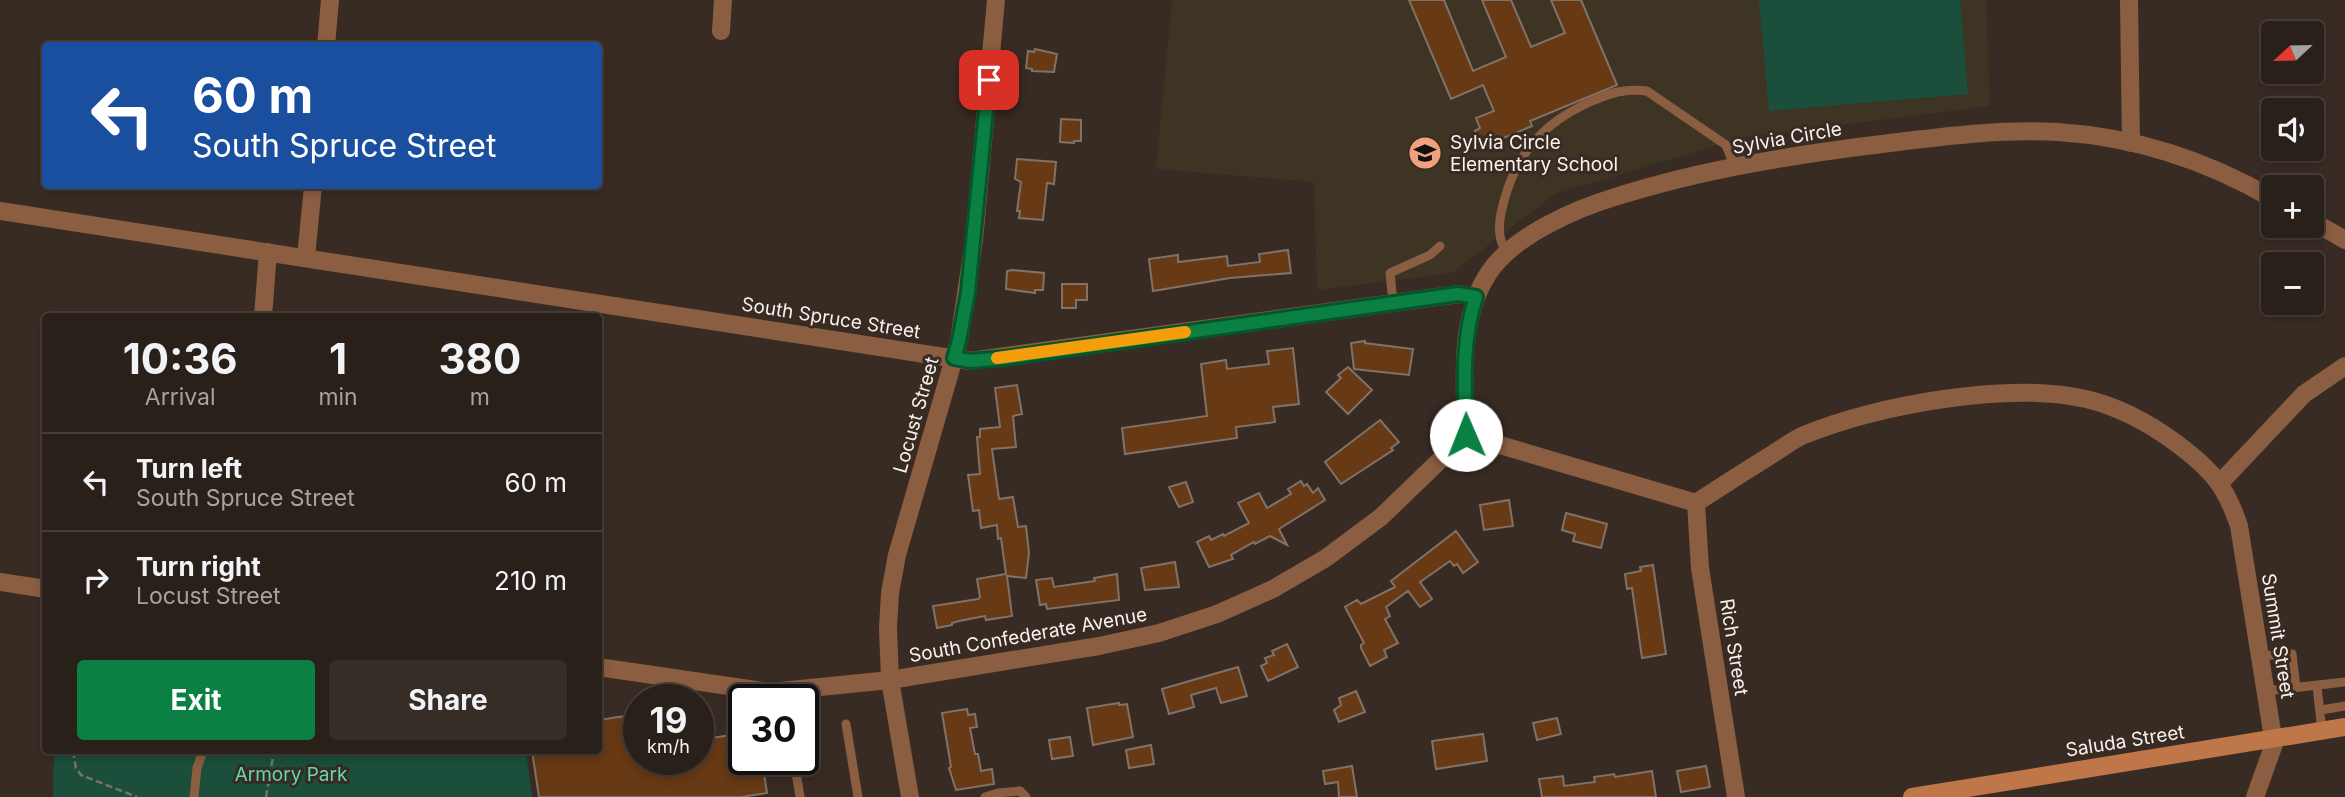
<!DOCTYPE html>
<html lang="en">
<head>
<meta charset="utf-8">
<style>
	body { margin:0; font-family:Inter,sans-serif; background:#362d27; color:#f1f3f6; height:100vh; display:flex; flex-direction:column; font-size:26px; white-space:nowrap }
	* { box-sizing:border-box; margin:0 }
	p { font-size:23px; color:#a5a3a2 }
	.icon { flex:none; width:38px; height:38px; fill:none; stroke:currentColor; stroke-width:2; stroke-linecap:round; stroke-linejoin:round }
	.map { position:relative; flex:1; overflow:hidden }
	.details { position:absolute; left:42px; top:313px; width:560px; height:441px; display:flex; flex-direction:column; background:#2a201a; border-radius:7px; box-shadow:0 4px 10px #0003,0 0 0 2px #463e39 }
	.details>* { flex:none }
	.top-card { position:absolute; left:42px; top:42px; width:560px; height:147px; border-radius:7px; box-shadow:0 4px 10px #0003,0 0 0 2px #463e39; background:#1a4fa0; color:#fff; overflow:hidden }
	.needle { width:46px; rotate:248deg }
	.tools { position:absolute; left:2261px; top:21px; display:grid; gap:14px }
	.tools a { display:grid; place-items:center; width:63px; height:63px; border-radius:7px; background:#2a201a; box-shadow:0 4px 10px #0003,0 0 0 2px #463e39; font-size:35px }
	.speed { position:absolute; left:623px; top:684px; display:flex; gap:14px; font-size:35px; font-weight:700; text-align:center }
	.speed>* { display:grid; place-content:center; width:91px; height:91px; border-radius:50%; background:#2a201a; box-shadow:0 4px 10px #0003,0 0 0 2px #463e39; line-height:1 }
	.speed small { font-size:18px; font-weight:400 }
	.speed .limit { border:4px solid #111; border-radius:10px; background:#fff; color:#111 }
	.pin { position:absolute; display:grid; place-items:center; width:60px; height:60px; color:#fff; margin:-30px; border-radius:14px; box-shadow:0 4px 10px #0006 }
	.me { position:absolute; width:77px; margin:-38px; rotate:359deg; stroke-linejoin:round; filter:drop-shadow(0 0 5px #0008) }
	.turn { display:flex; align-items:center; gap:24px; height:147px; padding:0 35px; font-size:32px }
	.turn .icon { width:91px; height:91px; stroke-width:2.5 }
	.turn b { display:block; font-size:49px; line-height:60px }
	.eta { display:flex; justify-content:space-evenly; align-items:center; height:119px; text-align:center }
	.eta b { font-size:42px; font-weight:700; line-height:49px }
	.primary-button { display:flex; gap:14px; margin-top:auto; padding:14px 35px }
	.primary-button a { flex:1; height:80px; border-radius:7px; background:#0b8043; color:#fff; font-size:28px; font-weight:700; line-height:80px; text-align:center }
	.primary-button a+a { background:#362d27; color:#f1f3f6 }
	ul { padding:0; list-style:none }
	li { display:flex; align-items:center; gap:21px; height:98px; padding:0 35px; border-top:2px solid #463e39 }
	li div { flex:1 }
	li b { display:block; font-size:26px }
	li em { font-style:normal }
	.map>svg:first-child { display:block }
	.education { fill:#3e3424 }
	.green { fill:#1b4f3b }
	.building { fill:#673915; stroke:#817268; stroke-width:2 }
	.lines { fill:none; stroke-linecap:round; stroke-linejoin:round }
	.path { stroke:#7c716a; stroke-width:2.5; stroke-dasharray:7 3.5; stroke-linecap:butt }
	.service { stroke:#8b5d41; stroke-width:9 }
	.minor { stroke:#8b5d41; stroke-width:18 }
	.secondary { stroke:#bf7648; stroke-width:18 }
	.route-casing { stroke:#07532c; stroke-width:18 }
	.route { stroke:#0b8043; stroke-width:12 }
	.slow { stroke:#f59e0b; stroke-width:12 }
	.labels { text-anchor:middle; dominant-baseline:central; stroke-width:6; stroke-linejoin:round; paint-order:stroke }
	.street-label { font-size:19px; fill:#faf1ec; stroke:#382b23 }
	.poi-label { font-size:19px; fill:#faf1ec; stroke:#382b23; text-anchor:start }
	.park-label { font-size:19px; fill:#5fdaaa; stroke:#382b23 }
</style>
</head>
<body>
<div class="map">
<svg width="2345" height="797" viewBox="0 0 2345 797">
	<rect width="100%" height="100%" fill="#382b23"/>
	<path class="education" d="M1172 0H1986L1990 106 1745 137 1555 194 1452 273 1317 290 1314 182 1156 169Z"/>
	<path class="green" d="M1759 0H1960L1968 94 1769 111Z
		M54 751H526L532 797H53Z"/>
	<path class="building" d="M1409 0H1444L1473 71 1506 57 1482 0H1511L1531 47 1565 33 1551 0H1581L1617 85 1530 121 1532 126 1482 147 1475 131 1480 128 1476 118 1494 111 1483 85 1451 99Z
		M1035 49 1057 54 1054 72 1032 71V69L1026 68 1028 51 1034 52Z
		M1061 119 1081 120V141H1074V143L1060 142Z
		M1017 159 1056 162 1054 184 1047 183 1043 220 1019 218 1020 211H1017L1021 182 1015 179Z
		M1288 250 1291 273 1230 278 1153 291 1149 259 1178 255V262L1227 256 1228 266 1260 262 1259 254Z
		M1012 270 1044 273 1043 290H1035V293L1006 289 1007 271Z
		M1062 284H1087V300H1076V308H1062Z
		M1365 341V343L1413 349 1409 375 1354 369 1351 343Z
		M1293 348 1299 404 1273 407 1275 422 1236 427 1237 438 1125 454 1122 428 1207 416 1201 364 1226 360 1227 369 1269 364 1267 351Z
		M1348 367 1372 390 1348 414 1326 392 1341 378 1338 375Z
		M1017 385 1022 414 1013 416 1016 447 992 449 999 499 1013 497 1018 527 1026 526 1029 553 1026 578 1007 576 1012 616 986 620 985 616 959 621 952 623V625L937 628 933 606 978 599 980 597 977 579 1006 574 1001 538 998 539 997 525 981 528 979 510 973 511 968 475 980 474 977 437H980V429L1000 427 995 388Z
		M1380 420 1399 442 1391 448 1393 450 1341 484 1325 462Z
		M1301 481 1304 486 1307 484 1313 493 1318 488 1325 500 1279 529 1287 545 1270 536 1255 544 1254 542 1231 555 1233 559 1209 567 1197 542 1209 536 1211 540 1223 534 1224 536 1249 523 1238 503 1259 493 1267 508 1291 494 1288 489Z
		M1186 482 1193 502 1179 507 1169 487Z
		M1509 500 1513 526 1484 530 1480 505Z
		M1566 513 1607 524 1601 548 1573 541 1575 534 1562 530Z
		M1456 531 1478 562 1463 573 1457 564 1454 566 1450 561 1420 582 1432 599 1420 607 1408 591 1386 607 1390 616 1385 619 1398 643 1384 650 1387 657 1370 666 1361 648V645L1364 643 1345 607 1357 600 1361 604 1395 587 1391 581Z
		M1175 562 1179 587 1145 590 1141 568Z
		M1653 565 1666 654 1642 658 1632 588 1627 589 1625 574 1641 571 1640 567Z
		M1117 574 1119 600 1047 609 1046 604 1040 605 1036 580 1052 578 1054 587 1095 581 1094 578Z
		M1287 644 1298 667 1268 681 1261 666 1267 663 1265 658 1274 655 1272 651Z
		M1238 667 1247 696 1221 703 1216 688 1191 695 1194 707 1169 714 1162 689Z
		M1356 691 1365 712 1339 722 1334 710 1341 705 1339 698Z
		M1119 703V705L1127 704 1133 737 1093 745 1087 708Z
		M967 709 968 715 975 714 977 727 970 728 975 754H978L981 771 992 769 994 784 956 790 949 768 951 767 942 713Z
		M639 714V760H698V740L744 733V760H762L767 793 741 797H539L532 751H598V720Z
		M1557 718 1561 734 1537 740 1533 723Z
		M1483 734 1487 761 1436 769 1432 741Z
		M1070 737 1073 756 1052 759 1049 740Z
		M1151 745 1154 764 1129 768 1126 750Z
		M1352 766 1357 797H1339L1338 782 1325 784 1323 771Z
		M1706 766 1710 787 1681 792 1677 771Z
		M1652 771 1656 797H1542L1539 779 1563 776 1564 786 1595 782 1594 777 1614 774 1615 777Z"/>
	<g class="lines">
		<path class="path" d="M73 751 76 768 81 775 137 797
			M266 797 274 751"/>
		<path class="service" d="M1506 252C1496 235 1499 219 1504 201 1517 152 1545 122 1590 102 1610 93 1624 88 1647 91L1726 145 1735 168
			M1393 302 1390 273 1430 255 1440 246
			M2260 656 2292 654 2296 687
			M2317 686 2322 731
			M2265 691 2345 682
			M2321 710 2345 706
			M846 724 858 797
			M794 760 800 797
			M194 797 197 768 203 751
			M985 797 998 793 1020 791 1026 797"/>
		<path class="minor" d="M2129 0 2131 143
			M721 31 723 0
			M326 46 330 0
			M0 211 970 361 1459 294 1476 297
			M2312 221 2345 240
			M306 257 313 186
			M263 317 268 252
			M1466 435 1696 503C1720 487 1744 472 1768 457 1780 450 1792 440 1804 435 1879 405 2008 381 2086 399 2120 407 2149 423 2176 443 2211 469 2226 486 2239 526L2274 744 2255 797
			M1466 435C1465 380 1457 314 1493 267 1519 234 1575 209 1615 197 1703 169 1798 154 1890 143 1946 136 2002 129 2058 132 2134 137 2208 161 2273 199
			M2220 483 2304 394 2345 366
			M1696 503 1700 568 1736 797
			M0 582 46 589
			M598 667 770 692 890 680 1099 646 1159 633 1217 614 1273 589 1326 558 1381 517 1466 435
			M910 797 890 680 888 628 890 593 897 555 959 341 974 240 996 0"/>
		<path class="secondary" d="M1912 797 2345 727"/>
	</g>
	<g class="lines">
		<defs>
			<path id="route" d="M989 80 968 292 959 341 954 358 970 361 1004 358 1458 294 1476 297C1461 341 1465 389 1466 435"/>
		</defs>
		<use href="#route" class="route-casing"/>
		<use href="#route" class="route"/>
		<path class="slow" d="M997 358 1185 332"/>
	</g>
	<defs>
		<symbol id="school-disc" viewBox="-11 -11 22 22"><circle r="9.5" fill="#f1a17c" stroke="#382b23"/><path d="M0-5L7-2L0 1L-7-2ZM-4 1L0 2.5L4 1V4Q0 6-4 4Z" fill="#111"/></symbol>
	</defs>
	<g fill-rule="evenodd">
		<use href="#school-disc" x="1406" y="134" width="38" height="38"/>
	</g>
	<g class="labels">
		<g class="street-label">
			<text transform="translate(1787 138) rotate(-10)">Sylvia Circle</text>
			<text transform="translate(831 318) rotate(9)">South Spruce Street</text>
			<text transform="translate(916 415) rotate(-74)">Locust Street</text>
			<text transform="translate(1028 635) rotate(-10)">South Confederate Avenue</text>
			<text transform="translate(2278 636) rotate(81)">Summit Street</text>
			<text transform="translate(1734 647) rotate(81)">Rich Street</text>
			<text transform="translate(2125 741) rotate(-9)">Saluda Street</text>
		</g>
		<g class="poi-label">
			<text x="1450" y="142">Sylvia Circle<tspan x="1450" dy="22">Elementary School</tspan></text>
		</g>
		<g class="park-label">
			<text x="291" y="774">Armory Park</text>
		</g>
	</g>
</svg>
<div class="tools">
<a><svg class="needle" viewBox="-14 -14 28 28"><path d="M0-13l5 13h-10z" fill="#e53935"/><path d="M0 13l5-13h-10z" fill="#a5a3a2"/></svg></a>
<a><svg class="icon" aria-label="sound" viewBox="0 0 24 24"><path d="M4 9h4l5-4v14l-5-4H4zM17 9q2 3 0 6"/></svg></a>
<a>+</a>
<a>−</a>
</div>
<div class="speed"><div>19<small>km/h</small></div><div class="limit">30</div></div>
<div class="pin" style="left:989px;top:80px;background:#d93025"><svg class="icon" aria-label="arrive" viewBox="0 0 24 24"><path d="M6 21V4h12l-3 4 3 4H6"/></svg></div>
<svg class="me" style="left:1466px;top:435px" viewBox="-20 -20 40 40"><circle r="19" fill="#fff"/><path d="M0-13L10 11 0 6-10 11z" fill="#0b8043"/></svg>
<div class="top-card">
<div class="turn"><svg class="icon" aria-label="left" viewBox="0 0 24 24"><path d="M17 20v-9H6M10 6l-5 5 5 5"/></svg><div><b>60 m</b>South Spruce Street</div></div>
</div>
<section class="details">
<div class="eta">
<div><b>10:36</b><p>Arrival</p></div>
<div><b>1</b><p>min</p></div>
<div><b>380</b><p>m</p></div>
</div>
<ul>
<li><svg class="icon" aria-label="left" viewBox="0 0 24 24"><path d="M17 20v-9H6M10 6l-5 5 5 5"/></svg><div><b>Turn left</b><p>South Spruce Street</p></div><em>60 m</em></li>
<li><svg class="icon" aria-label="right" viewBox="0 0 24 24"><path d="M7 20v-9h11M14 6l5 5-5 5"/></svg><div><b>Turn right</b><p>Locust Street</p></div><em>210 m</em></li>
</ul>
<div class="primary-button"><a>Exit</a><a>Share</a></div>
</section>
</div>
</body>
</html>
